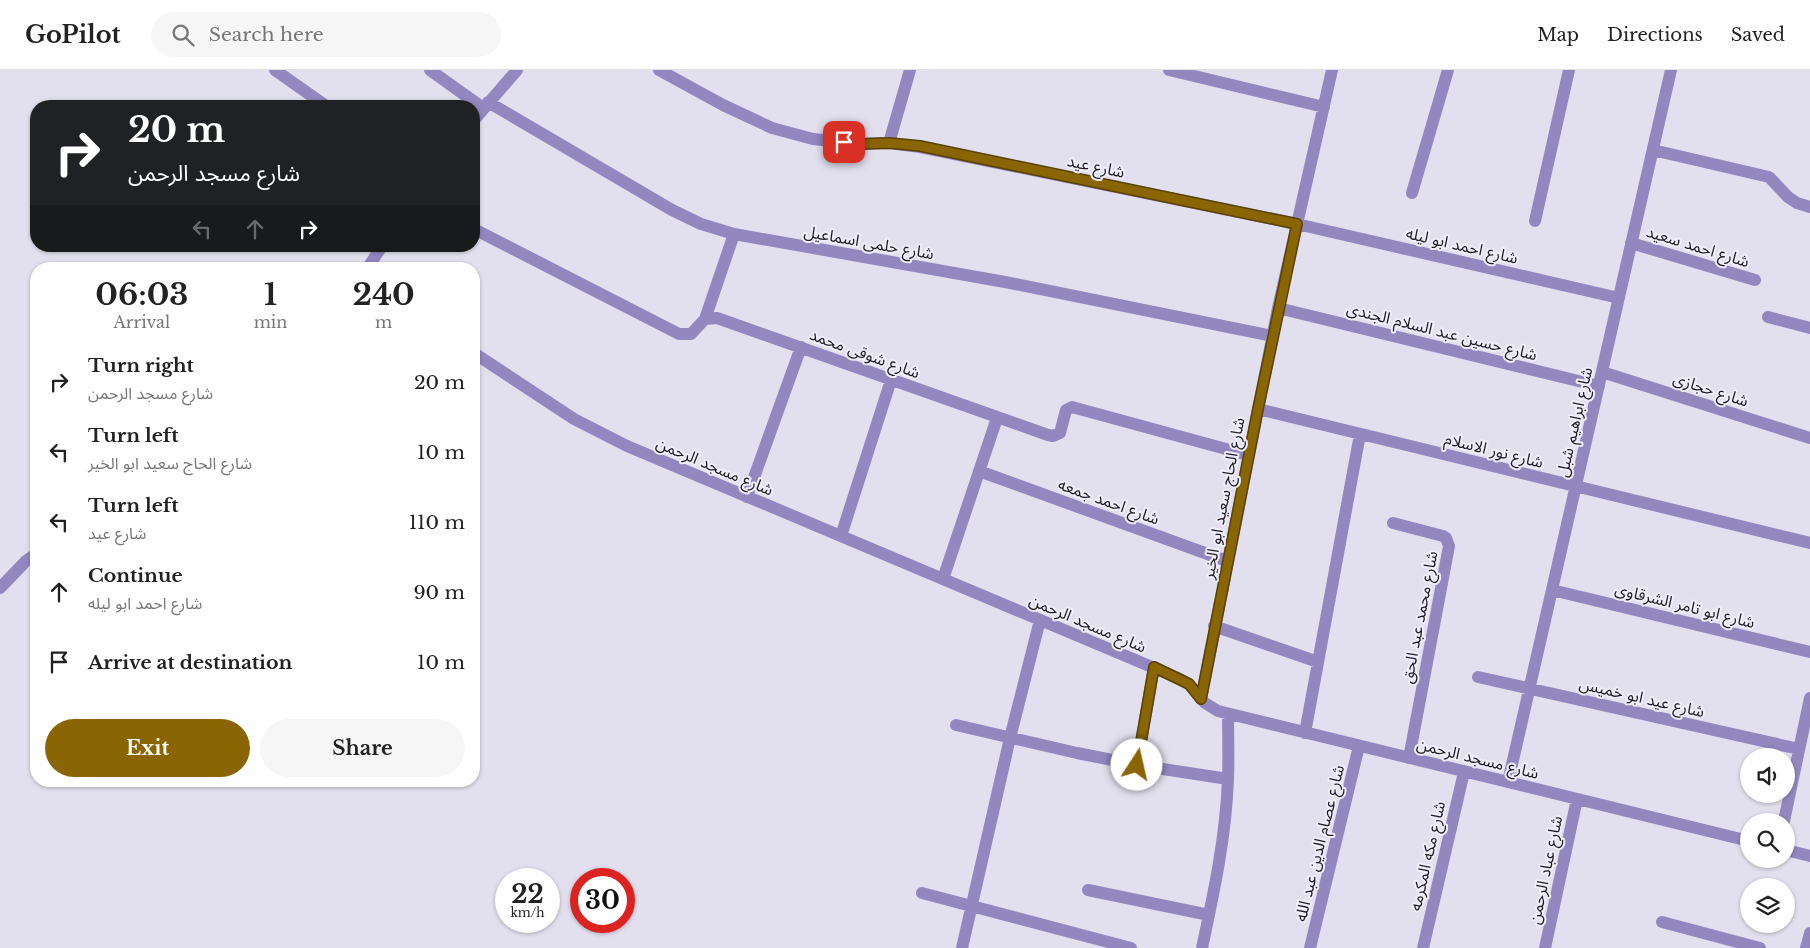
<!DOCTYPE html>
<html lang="en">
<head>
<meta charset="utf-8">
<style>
	body { margin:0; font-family:"Libre Baskerville","Noto Sans Arabic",serif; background:#f6f6f6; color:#222; height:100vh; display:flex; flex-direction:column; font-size:19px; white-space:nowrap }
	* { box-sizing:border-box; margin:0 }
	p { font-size:16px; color:#767676 }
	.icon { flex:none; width:28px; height:28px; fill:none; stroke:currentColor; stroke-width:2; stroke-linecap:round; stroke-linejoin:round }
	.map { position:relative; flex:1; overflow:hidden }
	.drawer { position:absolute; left:30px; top:192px; width:450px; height:525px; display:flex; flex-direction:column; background:#fff; border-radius:20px; box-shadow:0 1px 4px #0004 }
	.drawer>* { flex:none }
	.guide { position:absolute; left:30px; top:30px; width:450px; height:152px; border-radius:20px; box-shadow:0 1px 4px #0004; background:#202124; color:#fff; overflow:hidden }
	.fabs { position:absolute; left:1740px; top:678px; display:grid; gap:10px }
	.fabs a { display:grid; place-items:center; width:55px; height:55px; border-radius:50%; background:#fff; box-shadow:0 1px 4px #0004; font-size:25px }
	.speed { position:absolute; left:495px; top:798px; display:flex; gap:10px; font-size:25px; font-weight:700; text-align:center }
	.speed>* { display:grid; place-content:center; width:65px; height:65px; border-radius:50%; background:#fff; box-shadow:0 1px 4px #0004; line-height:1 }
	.speed small { font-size:12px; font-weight:400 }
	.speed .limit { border:8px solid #d22; background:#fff; color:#111 }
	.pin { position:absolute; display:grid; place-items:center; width:42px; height:42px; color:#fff; margin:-21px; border-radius:10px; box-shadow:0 2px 8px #0006 }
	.me { position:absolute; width:55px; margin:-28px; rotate:10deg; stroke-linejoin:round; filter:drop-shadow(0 0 4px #0008) }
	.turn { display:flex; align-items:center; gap:18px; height:105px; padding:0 15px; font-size:22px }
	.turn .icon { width:65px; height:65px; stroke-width:2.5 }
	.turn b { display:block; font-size:35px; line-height:42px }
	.lanes { display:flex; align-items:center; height:48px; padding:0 15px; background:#0003; justify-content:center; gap:25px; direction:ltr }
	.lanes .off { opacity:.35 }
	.eta { display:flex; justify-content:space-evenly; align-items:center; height:85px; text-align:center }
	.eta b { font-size:30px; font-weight:700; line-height:35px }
	.primary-button { display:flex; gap:10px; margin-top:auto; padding:10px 15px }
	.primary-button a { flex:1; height:58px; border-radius:30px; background:#8a6503; color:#fff; font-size:20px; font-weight:700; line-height:58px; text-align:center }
	.primary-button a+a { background:#f6f6f6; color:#222 }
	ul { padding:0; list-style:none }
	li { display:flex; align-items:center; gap:15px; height:70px; padding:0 15px }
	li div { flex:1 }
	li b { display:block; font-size:19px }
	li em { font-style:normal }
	header { display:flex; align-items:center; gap:30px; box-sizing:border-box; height:70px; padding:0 25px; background:#fff; border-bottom:1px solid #e0e0e0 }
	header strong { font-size:24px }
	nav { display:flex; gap:28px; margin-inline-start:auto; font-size:18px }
	.search { width:350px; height:45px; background:#f6f6f6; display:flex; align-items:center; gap:12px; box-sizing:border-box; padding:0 18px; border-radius:28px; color:#767676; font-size:19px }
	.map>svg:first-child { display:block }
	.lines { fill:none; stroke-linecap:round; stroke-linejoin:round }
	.minor { stroke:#9387c0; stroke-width:12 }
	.route-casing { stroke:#5a4202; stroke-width:12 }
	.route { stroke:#8a6503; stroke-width:9 }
	.labels { text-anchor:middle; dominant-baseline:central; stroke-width:4; stroke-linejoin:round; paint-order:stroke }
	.street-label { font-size:16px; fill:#1c1b20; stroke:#efedfb }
</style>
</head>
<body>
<header>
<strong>GoPilot</strong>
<div class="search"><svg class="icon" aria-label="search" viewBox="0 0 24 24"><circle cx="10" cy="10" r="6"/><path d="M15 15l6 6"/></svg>Search here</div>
<nav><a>Map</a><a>Directions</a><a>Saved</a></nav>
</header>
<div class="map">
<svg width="1810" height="878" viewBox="0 0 1810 878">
	<rect width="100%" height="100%" fill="#e2e0ee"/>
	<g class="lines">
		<path class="minor" d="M275 0 326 36
			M430 0 483 38
			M659 0 723 35 772 58 813 69 860 74 889 73 920 77 1297 154 1619 228
			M1169 0 1324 37
			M488 32 672 140 701 154 734 164 1005 212 1273 266
			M474 50 517 0
			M889 73 910 0
			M1653 80 1769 107 1788 127 1797 133 1810 137
			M1412 123 1448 0
			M1535 151 1569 0
			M474 159 679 264H691L705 249 717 248 1048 365 1053 366 1060 363 1066 340 1072 337 1248 385
			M1631 173 1755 210
			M367 199 382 176
			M1278 238 1599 316
			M1768 247 1810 258
			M705 249 734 164
			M474 283 574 349 627 376 1178 608 1189 614 1205 633 1218 641 1749 771
			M1602 302 1810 368
			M1258 339 1810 473
			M979 401 1227 491
			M747 427 801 277
			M1393 453 1443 466 1446 468 1449 476 1409 688
			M841 466 891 310
			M943 509 997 348
			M0 518 26 491 36 484
			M1552 520 1810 582
			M1214 556 1318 592
			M1478 607 1799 679
			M1201 629 1278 238 1332 0
			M956 655 1077 683 1137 695 1228 709
			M1305 663 1360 364
			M1137 695 1154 597
			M1508 712 1671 0
			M1784 751 1810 628
			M1786 780 1810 786
			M1088 820 1209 845
			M922 823 1131 878
			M1662 852 1760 878
			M962 878 1010 668 1040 550
			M1202 878C1214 822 1226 766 1228 709 1229 687 1228 665 1228 644
			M1310 878 1359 676
			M1423 878 1464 702
			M1545 878 1577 729
			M1806 878 1810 863"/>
	</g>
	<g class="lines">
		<defs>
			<path id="route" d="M844 72 860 74 889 73 920 76 1297 154 1258 339 1201 629 1189 614 1154 597 1137 695"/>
		</defs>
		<use href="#route" class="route-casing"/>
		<use href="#route" class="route"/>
	</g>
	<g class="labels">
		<g class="street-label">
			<text transform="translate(1096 96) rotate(12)">شارع عيد</text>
			<text transform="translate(869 172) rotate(10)">شارع حلمى اسماعيل</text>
			<text transform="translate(1462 175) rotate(13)">شارع احمد ابو ليله</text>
			<text transform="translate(1698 176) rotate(17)">شارع احمد سعيد</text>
			<text transform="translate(1442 261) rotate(14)">شارع حسين عبد السلام الجندى</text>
			<text transform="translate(865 283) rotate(20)">شارع شوقى محمد</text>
			<text transform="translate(1711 319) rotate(18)">شارع حجازى</text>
			<text transform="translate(1574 352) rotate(-77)">شارع ابراهيم شبل</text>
			<text transform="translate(1494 380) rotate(14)">شارع نور الاسلام</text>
			<text transform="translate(715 396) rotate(23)">شارع مسجد الرحمن</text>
			<text transform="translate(1223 428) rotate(-79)">شارع الحاج سعيد ابو الخير</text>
			<text transform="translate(1109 431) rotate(20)">شارع احمد جمعه</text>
			<text transform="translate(1685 535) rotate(14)">شارع ابو تامر الشرقاوى</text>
			<text transform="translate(1419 547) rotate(-79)">شارع محمد عبد الحق</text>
			<text transform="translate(1088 553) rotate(23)">شارع مسجد الرحمن</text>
			<text transform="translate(1642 627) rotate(13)">شارع عيد ابو خميس</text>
			<text transform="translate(1478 688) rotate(14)">شارع مسجد الرحمن</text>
			<text transform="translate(1319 773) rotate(-76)">شارع عصام الدين عبد الله</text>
			<text transform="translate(1427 786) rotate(-77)">شارع مكه المكرمه</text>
			<text transform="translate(1545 800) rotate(-78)">شارع عباد الرحمن</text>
		</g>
	</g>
</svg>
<div class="fabs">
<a><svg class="icon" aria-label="sound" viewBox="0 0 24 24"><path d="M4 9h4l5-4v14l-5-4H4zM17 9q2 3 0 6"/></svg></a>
<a><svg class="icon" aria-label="search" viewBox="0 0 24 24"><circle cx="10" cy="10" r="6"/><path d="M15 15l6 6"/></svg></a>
<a><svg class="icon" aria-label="layers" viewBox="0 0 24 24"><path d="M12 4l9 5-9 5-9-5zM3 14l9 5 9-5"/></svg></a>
</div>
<div class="speed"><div>22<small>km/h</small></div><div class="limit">30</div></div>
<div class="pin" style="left:844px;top:72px;background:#d93025"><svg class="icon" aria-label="arrive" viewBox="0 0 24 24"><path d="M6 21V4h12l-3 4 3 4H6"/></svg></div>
<svg class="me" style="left:1137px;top:695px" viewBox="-20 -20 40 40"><circle r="19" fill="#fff"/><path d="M0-13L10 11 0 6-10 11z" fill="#8a6503"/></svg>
<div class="guide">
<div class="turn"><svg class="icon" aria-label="right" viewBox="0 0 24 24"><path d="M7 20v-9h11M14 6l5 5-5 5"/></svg><div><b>20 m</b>شارع مسجد الرحمن</div></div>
<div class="lanes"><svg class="icon off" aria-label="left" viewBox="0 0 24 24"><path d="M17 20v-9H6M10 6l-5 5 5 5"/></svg><svg class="icon off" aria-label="ahead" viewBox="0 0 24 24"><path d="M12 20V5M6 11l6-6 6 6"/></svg><svg class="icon" aria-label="right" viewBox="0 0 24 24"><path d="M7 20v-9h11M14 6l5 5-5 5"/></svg></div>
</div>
<section class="drawer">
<div class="eta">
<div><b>06:03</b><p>Arrival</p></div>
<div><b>1</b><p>min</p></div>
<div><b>240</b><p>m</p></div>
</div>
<ul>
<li><svg class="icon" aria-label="right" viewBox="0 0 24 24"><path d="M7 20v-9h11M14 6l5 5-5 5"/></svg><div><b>Turn right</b><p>شارع مسجد الرحمن</p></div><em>20 m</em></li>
<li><svg class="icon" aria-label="left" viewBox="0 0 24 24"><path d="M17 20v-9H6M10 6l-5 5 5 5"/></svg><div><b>Turn left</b><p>شارع الحاج سعيد ابو الخير</p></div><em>10 m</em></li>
<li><svg class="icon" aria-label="left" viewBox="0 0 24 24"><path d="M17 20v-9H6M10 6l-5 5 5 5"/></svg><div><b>Turn left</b><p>شارع عيد</p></div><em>110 m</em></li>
<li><svg class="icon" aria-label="ahead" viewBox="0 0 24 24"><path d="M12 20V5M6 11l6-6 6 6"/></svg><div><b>Continue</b><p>شارع احمد ابو ليله</p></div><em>90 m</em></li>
<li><svg class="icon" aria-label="arrive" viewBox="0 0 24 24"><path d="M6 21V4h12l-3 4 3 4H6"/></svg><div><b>Arrive at destination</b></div><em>10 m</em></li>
</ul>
<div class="primary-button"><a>Exit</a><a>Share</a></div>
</section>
</div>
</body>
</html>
